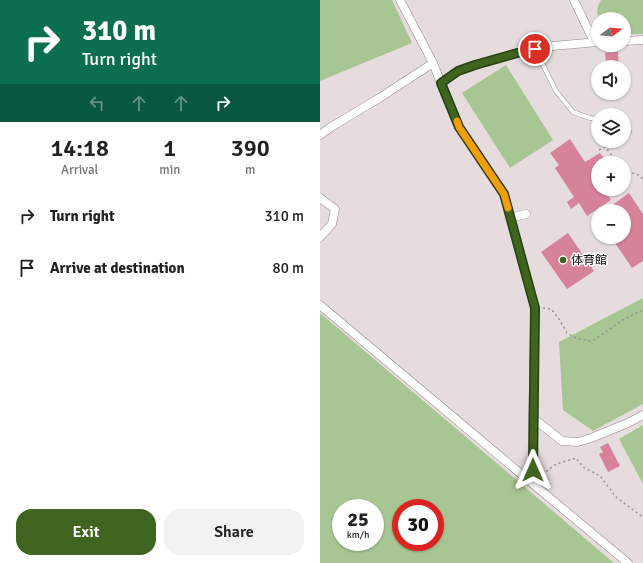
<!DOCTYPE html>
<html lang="en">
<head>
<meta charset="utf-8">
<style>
	body { margin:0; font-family:Signika,"Noto Sans JP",sans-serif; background:#f2f2f2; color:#222; height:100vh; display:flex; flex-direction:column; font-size:15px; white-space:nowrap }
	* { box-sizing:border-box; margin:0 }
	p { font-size:13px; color:#767676 }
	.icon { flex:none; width:22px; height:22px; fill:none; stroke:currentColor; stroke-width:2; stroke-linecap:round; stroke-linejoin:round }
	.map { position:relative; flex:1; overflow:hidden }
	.details { display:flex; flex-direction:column; background:#fff; width:320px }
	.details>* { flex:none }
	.hud { background:#0b6e4f; color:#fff; overflow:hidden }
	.needle { width:26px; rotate:74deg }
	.fabs { position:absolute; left:271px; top:12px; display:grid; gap:8px }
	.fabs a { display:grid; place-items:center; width:40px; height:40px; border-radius:50%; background:#fff; box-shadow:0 1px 3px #0004; font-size:20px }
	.speed { position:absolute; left:12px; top:499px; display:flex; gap:8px; font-size:20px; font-weight:700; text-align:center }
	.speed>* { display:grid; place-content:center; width:52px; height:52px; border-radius:50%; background:#fff; box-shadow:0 1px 3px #0004; line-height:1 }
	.speed small { font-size:10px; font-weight:400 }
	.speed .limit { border:6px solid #d22; background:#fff; color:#111 }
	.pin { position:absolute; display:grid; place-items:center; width:34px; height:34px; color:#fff; margin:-17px; border:2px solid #fff; border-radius:50%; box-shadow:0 1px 4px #0007 }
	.me { position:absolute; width:44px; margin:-22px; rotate:0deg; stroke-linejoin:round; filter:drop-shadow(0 0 3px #0008) }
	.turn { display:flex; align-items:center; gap:14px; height:84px; padding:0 16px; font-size:18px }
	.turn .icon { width:52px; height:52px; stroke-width:2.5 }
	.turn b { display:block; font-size:28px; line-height:34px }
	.lanes { display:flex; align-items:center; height:38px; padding:0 16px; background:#0003; justify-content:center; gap:20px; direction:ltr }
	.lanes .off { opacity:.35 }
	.eta { display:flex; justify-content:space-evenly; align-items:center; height:68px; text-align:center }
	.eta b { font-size:24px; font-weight:600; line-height:28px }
	.cta { display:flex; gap:8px; margin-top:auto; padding:8px 16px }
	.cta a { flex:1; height:46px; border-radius:16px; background:#3e641d; color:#fff; font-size:16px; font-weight:600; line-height:46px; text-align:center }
	.cta a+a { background:#f2f2f2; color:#222 }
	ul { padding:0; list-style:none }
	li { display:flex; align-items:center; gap:12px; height:52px; padding:0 16px }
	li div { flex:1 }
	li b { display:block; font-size:15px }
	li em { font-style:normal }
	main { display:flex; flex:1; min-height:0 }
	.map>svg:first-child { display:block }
	.green { fill:#a8c694; fill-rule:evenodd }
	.building { fill:#d6839a }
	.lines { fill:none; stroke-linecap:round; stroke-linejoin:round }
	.lane-casing { stroke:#8e8587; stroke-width:5 }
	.street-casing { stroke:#8e8587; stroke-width:9 }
	.path { stroke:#979092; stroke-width:1.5; stroke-dasharray:2 3; stroke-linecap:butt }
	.lane { stroke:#fff; stroke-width:4 }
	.street { stroke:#fff; stroke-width:8 }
	.route-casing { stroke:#284113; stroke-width:10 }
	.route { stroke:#3e641d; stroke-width:7 }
	.slow { stroke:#f59e0b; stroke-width:7 }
	.poi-dot { fill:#3e641d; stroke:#fff; stroke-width:1.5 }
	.labels { text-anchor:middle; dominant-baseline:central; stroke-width:3; stroke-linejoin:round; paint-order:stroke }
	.poi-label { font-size:12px; fill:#0f0c0d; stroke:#fff; text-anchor:start }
</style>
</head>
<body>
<main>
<section class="details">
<div class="hud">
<div class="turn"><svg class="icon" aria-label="right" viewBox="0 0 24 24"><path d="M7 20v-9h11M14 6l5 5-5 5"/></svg><div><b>310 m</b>Turn right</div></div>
<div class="lanes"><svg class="icon off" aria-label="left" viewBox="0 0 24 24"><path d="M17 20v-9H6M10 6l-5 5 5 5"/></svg><svg class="icon off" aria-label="ahead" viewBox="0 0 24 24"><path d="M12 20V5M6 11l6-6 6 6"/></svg><svg class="icon off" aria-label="ahead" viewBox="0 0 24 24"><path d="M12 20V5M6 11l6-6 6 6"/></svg><svg class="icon" aria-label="right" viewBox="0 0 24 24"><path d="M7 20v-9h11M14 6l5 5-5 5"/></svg></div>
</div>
<div class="eta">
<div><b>14:18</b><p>Arrival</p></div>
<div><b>1</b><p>min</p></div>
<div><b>390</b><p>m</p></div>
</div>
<ul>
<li><svg class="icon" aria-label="right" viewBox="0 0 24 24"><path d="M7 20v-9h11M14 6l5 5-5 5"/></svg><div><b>Turn right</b></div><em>310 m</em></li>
<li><svg class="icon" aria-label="arrive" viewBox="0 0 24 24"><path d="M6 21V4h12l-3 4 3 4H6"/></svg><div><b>Arrive at destination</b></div><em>80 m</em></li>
</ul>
<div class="cta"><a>Exit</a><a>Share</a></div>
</section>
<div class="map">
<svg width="323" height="563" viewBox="0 0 323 563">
	<rect width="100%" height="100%" fill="#e6dcde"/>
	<path class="green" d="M0 0H72L92 43 0 81Z
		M281 0H323V34H304V19H279C276 12 277 7 281 0Z
		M186 65 233 140 190 168 142 93Z
		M323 298V404L273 431 243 410 239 342Z
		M0 313 294 563H0ZM21 508H55V542H21ZM81 508H115V542H81Z
		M323 425V484L299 439Z"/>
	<path class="building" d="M298 52 299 67H287V63H286L285 53Z
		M250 139 265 162 280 153 287 163H278V189H283L291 200 267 216 259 203 251 209 247 202 254 197 235 168 239 165 230 153Z
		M309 193 323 214V261L312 268 291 237H304V211H284Z
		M248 233 274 271 247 289 221 252Z
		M288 443 300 466 288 472 279 454 283 452 280 447Z"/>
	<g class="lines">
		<defs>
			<path id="lane" d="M215 49 236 91 253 112 270 118 278 119
				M304 129 309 132"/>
			<path id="street" d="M80 0 113 63 121 83
				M254 0 274 42
				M304 41 323 40
				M278 42 233 46 201 52 155 65 138 71 121 83 139 127 184 194 215 308 213 418 242 441 258 442 271 438 308 423 323 415
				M0 135 11 127 61 97 113 63
				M0 198 15 209 12 224 0 237
				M190 218 206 214
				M0 305 207 479 308 563
				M207 479 213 470V418"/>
		</defs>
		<use href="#lane" class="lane-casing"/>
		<use href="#street" class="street-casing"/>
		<path class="path" d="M279 150 285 147 298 163
			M304 168 308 172 317 174 323 179
			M223 308 231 309 239 319 247 333 256 338 270 341 274 340 304 319 323 310
			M221 471H227L236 464 256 458 263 467 280 476 297 498 323 517"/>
		<use href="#lane" class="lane"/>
		<use href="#street" class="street"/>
	</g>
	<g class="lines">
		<defs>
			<path id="route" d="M213 470 215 308 184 194 139 127 121 83 138 71 155 65 201 52 215 49"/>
		</defs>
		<use href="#route" class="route-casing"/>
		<use href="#route" class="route"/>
		<path class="slow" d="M137 121 139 127 184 194 188 208"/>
	</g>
	<circle class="poi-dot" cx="243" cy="260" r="4"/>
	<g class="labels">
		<g class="poi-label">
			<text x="251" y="260">体育館</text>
		</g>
	</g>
</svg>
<div class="fabs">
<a><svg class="needle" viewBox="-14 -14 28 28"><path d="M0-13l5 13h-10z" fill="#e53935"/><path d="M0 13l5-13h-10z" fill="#767676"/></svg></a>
<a><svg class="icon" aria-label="sound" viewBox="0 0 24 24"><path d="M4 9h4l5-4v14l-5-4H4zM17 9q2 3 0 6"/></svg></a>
<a><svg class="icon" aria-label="layers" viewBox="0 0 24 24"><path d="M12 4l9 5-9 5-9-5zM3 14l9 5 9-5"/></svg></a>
<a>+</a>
<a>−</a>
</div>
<div class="speed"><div>25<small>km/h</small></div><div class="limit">30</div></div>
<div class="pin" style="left:215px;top:49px;background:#d93025"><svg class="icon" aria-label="arrive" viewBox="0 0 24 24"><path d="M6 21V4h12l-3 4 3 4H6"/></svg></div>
<svg class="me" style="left:213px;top:470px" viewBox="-20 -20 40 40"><path d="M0-17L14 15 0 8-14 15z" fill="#3e641d" stroke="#fff" stroke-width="4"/></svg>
</div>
</main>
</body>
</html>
